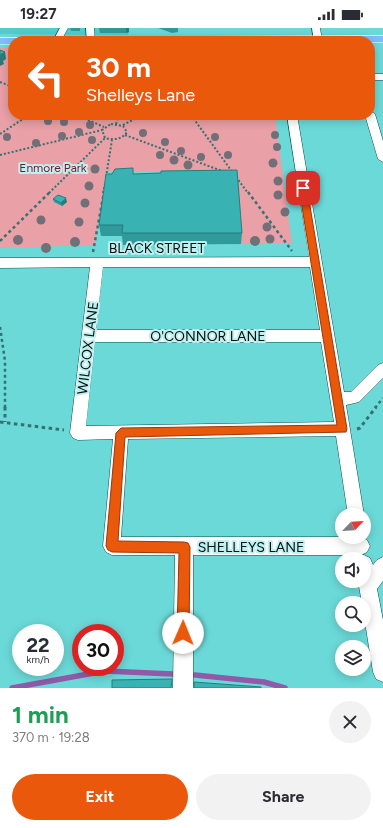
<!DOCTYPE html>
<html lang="en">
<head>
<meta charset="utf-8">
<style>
	body { margin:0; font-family:Figtree,sans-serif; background:#f2f2f3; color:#2b2b33; height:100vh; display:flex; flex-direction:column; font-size:15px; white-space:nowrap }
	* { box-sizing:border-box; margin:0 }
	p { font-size:13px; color:#7c7c81 }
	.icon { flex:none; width:22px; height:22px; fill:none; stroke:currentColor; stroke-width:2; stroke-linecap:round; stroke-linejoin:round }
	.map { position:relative; height:660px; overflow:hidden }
	.details { display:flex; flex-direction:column; background:#fff; flex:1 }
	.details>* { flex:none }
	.hud { position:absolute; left:8px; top:8px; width:367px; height:84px; border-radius:16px; box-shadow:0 2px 10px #0003; background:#ea580c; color:#fff; overflow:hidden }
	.needle { width:26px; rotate:65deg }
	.controls { position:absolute; left:335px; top:480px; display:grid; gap:8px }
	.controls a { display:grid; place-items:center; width:36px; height:36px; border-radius:50%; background:#fff; box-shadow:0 2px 10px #0003; font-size:20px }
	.speed { position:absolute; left:12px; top:596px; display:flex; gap:8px; font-size:20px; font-weight:700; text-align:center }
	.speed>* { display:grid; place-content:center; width:52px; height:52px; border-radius:50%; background:#fff; box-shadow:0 2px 10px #0003; line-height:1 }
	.speed small { font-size:10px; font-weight:400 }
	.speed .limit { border:6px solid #d22; background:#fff; color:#111 }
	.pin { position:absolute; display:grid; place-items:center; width:34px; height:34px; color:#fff; margin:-17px; border-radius:8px; box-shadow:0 2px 6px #0006 }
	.me { position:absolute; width:44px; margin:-22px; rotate:1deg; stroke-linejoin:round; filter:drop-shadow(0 0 3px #0008) }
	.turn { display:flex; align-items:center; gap:14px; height:84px; padding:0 12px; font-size:18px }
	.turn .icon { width:52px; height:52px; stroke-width:2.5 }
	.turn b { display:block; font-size:28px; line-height:34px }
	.round { display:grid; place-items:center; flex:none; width:42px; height:42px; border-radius:21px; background:#f2f2f3 }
	.overview { display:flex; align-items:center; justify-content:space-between; height:68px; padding:0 12px }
	h1 { font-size:24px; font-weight:700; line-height:30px; color:#1e9e55 }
	.primary-button { display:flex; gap:8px; margin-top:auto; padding:8px 12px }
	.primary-button a { flex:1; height:46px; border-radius:24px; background:#ea580c; color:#fff; font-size:16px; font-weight:700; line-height:46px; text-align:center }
	.primary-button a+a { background:#f2f2f3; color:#2b2b33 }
	.status { display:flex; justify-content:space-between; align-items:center; height:28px; padding:0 20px; background:#fff; direction:ltr }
	.status svg { height:11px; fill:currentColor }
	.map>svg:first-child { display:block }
	.built { fill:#4fcdcc }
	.green { fill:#e9a0a6 }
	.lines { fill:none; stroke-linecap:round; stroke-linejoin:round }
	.stream { stroke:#905aa9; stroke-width:5.5 }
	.minor-casing { stroke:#0d4d4d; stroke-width:1 }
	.major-casing { stroke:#fff; stroke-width:1 }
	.path-far2 { stroke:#347272; stroke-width:2; stroke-dasharray:2 2; stroke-linecap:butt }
	.path-far1 { stroke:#347272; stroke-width:2.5; stroke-dasharray:3 3; stroke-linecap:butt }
	.path { stroke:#347272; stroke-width:3; stroke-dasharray:3.5 3.5; stroke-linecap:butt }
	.minor { fill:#fff; fill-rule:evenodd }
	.major { fill:#82bbfa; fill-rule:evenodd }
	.tree { fill:#726f79 }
	.wall { fill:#309999 }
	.shaded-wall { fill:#277d7d }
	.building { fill:#38b2b2; stroke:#277d7d }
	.route { fill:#ea580c; stroke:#983908 }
	.labels { text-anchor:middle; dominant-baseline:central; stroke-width:4; stroke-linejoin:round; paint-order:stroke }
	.far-park-label { font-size:12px; fill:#77182c; stroke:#bff0ef }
	.street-label { font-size:14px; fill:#011; stroke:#bff0ef }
</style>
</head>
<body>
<div class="status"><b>19:27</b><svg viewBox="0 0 49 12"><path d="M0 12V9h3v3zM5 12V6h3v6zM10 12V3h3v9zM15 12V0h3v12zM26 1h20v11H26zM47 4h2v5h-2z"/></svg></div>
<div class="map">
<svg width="383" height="660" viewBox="0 0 383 660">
	<rect width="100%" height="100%" fill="#6bd9d8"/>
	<path class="built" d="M0 0H129L128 7 0 6Z"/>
	<path class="green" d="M0 20H13V87H275L292 216H241L235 148 167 144H107L95 217 0 220Z"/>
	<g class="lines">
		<path class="stream" d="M195 647 264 654 285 660
			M12 660 105 643 173 646"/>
		<defs>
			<path id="minor" d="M60 0H68L61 13H53Z
				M86 0H94L95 13H87Z
				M312 0H320L322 13H314Z
				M370 46H383V52H370Z
				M370 83 375 86 383 113V134L378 131 365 87H370Z
				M287 87H297L344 364H351L378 337 383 335V350L359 374 346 377 364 487H348L336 408 128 411 121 509H361L367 512 370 518 367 524 361 527H193V660H173L175 527H112L106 524 103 518 113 411 78 412 73 410 70 405 90 239 0 240V230L309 229ZM103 239H310L320 302H96ZM95 314H321L334 394 86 398Z
				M364 527 370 530 373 537 377 532 383 529V553L377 561 383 592V654L376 651 373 644 364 588V575H362L358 553H364V531H357Z"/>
			<path id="major" d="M383 8V14L13 13V16H0V10Z"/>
		</defs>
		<use href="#minor" class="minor-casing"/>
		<use href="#major" class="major-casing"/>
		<path class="path-far2" d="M0 54 13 59
			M77 87 104 99
			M191 87 233 145
			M111 96 123 98 127 104C122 112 113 112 105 110L102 102Z
			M116 96 119 87
			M123 97 142 87
			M0 106 29 87
			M125 107 222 143
			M0 127 102 102
			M106 149 112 112
			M236 149 248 165
			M49 165 105 110
			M103 165 105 156"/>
		<path class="path-far1" d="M248 164 292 223
			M0 213 50 164
			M93 224 104 164
			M0 299 5 333V380
			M375 380 383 370"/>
		<path class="path" d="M5 379V394
			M0 394 64 402
			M357 401 360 400 376 379"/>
		<use href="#minor" class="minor"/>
		<use href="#major" class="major"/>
	</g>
	<g class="tree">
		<circle cx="48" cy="93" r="4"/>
		<circle cx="64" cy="94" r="4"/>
		<circle cx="90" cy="97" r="4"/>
		<circle cx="79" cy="104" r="4"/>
		<circle cx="143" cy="105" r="4"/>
		<circle cx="275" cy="107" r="4"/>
		<circle cx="62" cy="108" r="4"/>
		<circle cx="7" cy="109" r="4"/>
		<circle cx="215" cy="109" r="4"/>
		<circle cx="92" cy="112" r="4"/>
		<circle cx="165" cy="114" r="4"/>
		<circle cx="36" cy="115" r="4"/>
		<circle cx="277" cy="119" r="4"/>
		<circle cx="181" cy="123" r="4"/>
		<circle cx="160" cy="127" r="4"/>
		<circle cx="228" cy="127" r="4"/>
		<circle cx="201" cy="129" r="4"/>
		<circle cx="174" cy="132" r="4.5"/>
		<circle cx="273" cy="135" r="4.5"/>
		<circle cx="188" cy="137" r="4.5"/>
		<circle cx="95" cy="141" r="4.5"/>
		<circle cx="278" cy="153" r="4.5"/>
		<circle cx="89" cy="158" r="4.5"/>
		<circle cx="278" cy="167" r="4.5"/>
		<circle cx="85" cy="175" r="4.5"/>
		<circle cx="285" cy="184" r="4.5"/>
		<circle cx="41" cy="192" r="4.5"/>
		<circle cx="79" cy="194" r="4.5"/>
		<circle cx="267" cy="199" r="4.5"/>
		<circle cx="270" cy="211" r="4.5"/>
		<circle cx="18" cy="212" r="5"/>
		<circle cx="255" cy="213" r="5"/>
		<circle cx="75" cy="214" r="5"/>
		<circle cx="46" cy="220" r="5"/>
	</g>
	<path class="wall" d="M70 0H80V3H71Z
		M99 0H129V4L126 5H100Z
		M158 0H178V4L172 5Z
		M134 146 242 205 241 216 123 217 122 208H101L99 197Z
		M53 171 67 174 62 178 54 174Z"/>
	<path class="shaded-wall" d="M126 0H129V4L126 5Z
		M5 24 6 31 3 33 4 36 0 38V27Z
		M66 170 67 174 62 178 61 175Z"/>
	<path class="building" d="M0 22 5 24 0 27Z
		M133 140V146L161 145V143L237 142 242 205H122L123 197H99L106 146H112L115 141Z
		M58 167 66 170 61 175 53 171Z
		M172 651 171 660H112V652Z
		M194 654 261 659V660H194Z"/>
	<path class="route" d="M303 158 307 160 347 401 346 404 125 409 118 513 184 514 188 515 190 519 189 605 188 610 183 611 179 610 177 605 179 525 112 524 108 522 106 518 116 405 121 400 337 397 299 160Z"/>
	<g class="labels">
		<g class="far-park-label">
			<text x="53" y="140">Enmore Park</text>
		</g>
		<g class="street-label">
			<text x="157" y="220">BLACK STREET</text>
			<text x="208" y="308">O'CONNOR LANE</text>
			<text transform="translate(88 320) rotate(-83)">WILCOX LANE</text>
			<text x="251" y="519">SHELLEYS LANE</text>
		</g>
	</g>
</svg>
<div class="controls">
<a><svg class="needle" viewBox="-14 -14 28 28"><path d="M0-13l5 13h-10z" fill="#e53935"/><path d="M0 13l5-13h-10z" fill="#7c7c81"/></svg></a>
<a><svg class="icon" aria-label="sound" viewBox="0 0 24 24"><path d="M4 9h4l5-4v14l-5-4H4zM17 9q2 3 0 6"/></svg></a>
<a><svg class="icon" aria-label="search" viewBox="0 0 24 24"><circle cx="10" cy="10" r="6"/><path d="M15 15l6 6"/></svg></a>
<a><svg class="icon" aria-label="layers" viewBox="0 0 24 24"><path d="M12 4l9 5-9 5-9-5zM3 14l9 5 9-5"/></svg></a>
</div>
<div class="speed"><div>22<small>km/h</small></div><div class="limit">30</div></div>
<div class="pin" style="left:303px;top:160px;background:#d93025"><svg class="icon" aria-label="arrive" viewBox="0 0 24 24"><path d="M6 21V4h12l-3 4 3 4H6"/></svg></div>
<svg class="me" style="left:183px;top:605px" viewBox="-20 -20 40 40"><circle r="19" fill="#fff"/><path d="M0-13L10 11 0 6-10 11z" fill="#ea580c"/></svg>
<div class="hud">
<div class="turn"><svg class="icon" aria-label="left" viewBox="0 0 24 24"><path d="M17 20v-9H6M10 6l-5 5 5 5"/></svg><div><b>30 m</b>Shelleys Lane</div></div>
</div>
</div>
<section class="details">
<div class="overview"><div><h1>1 min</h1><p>370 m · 19:28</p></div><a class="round"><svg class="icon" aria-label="close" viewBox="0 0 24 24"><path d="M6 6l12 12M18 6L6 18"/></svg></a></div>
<div class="primary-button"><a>Exit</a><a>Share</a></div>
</section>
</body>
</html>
